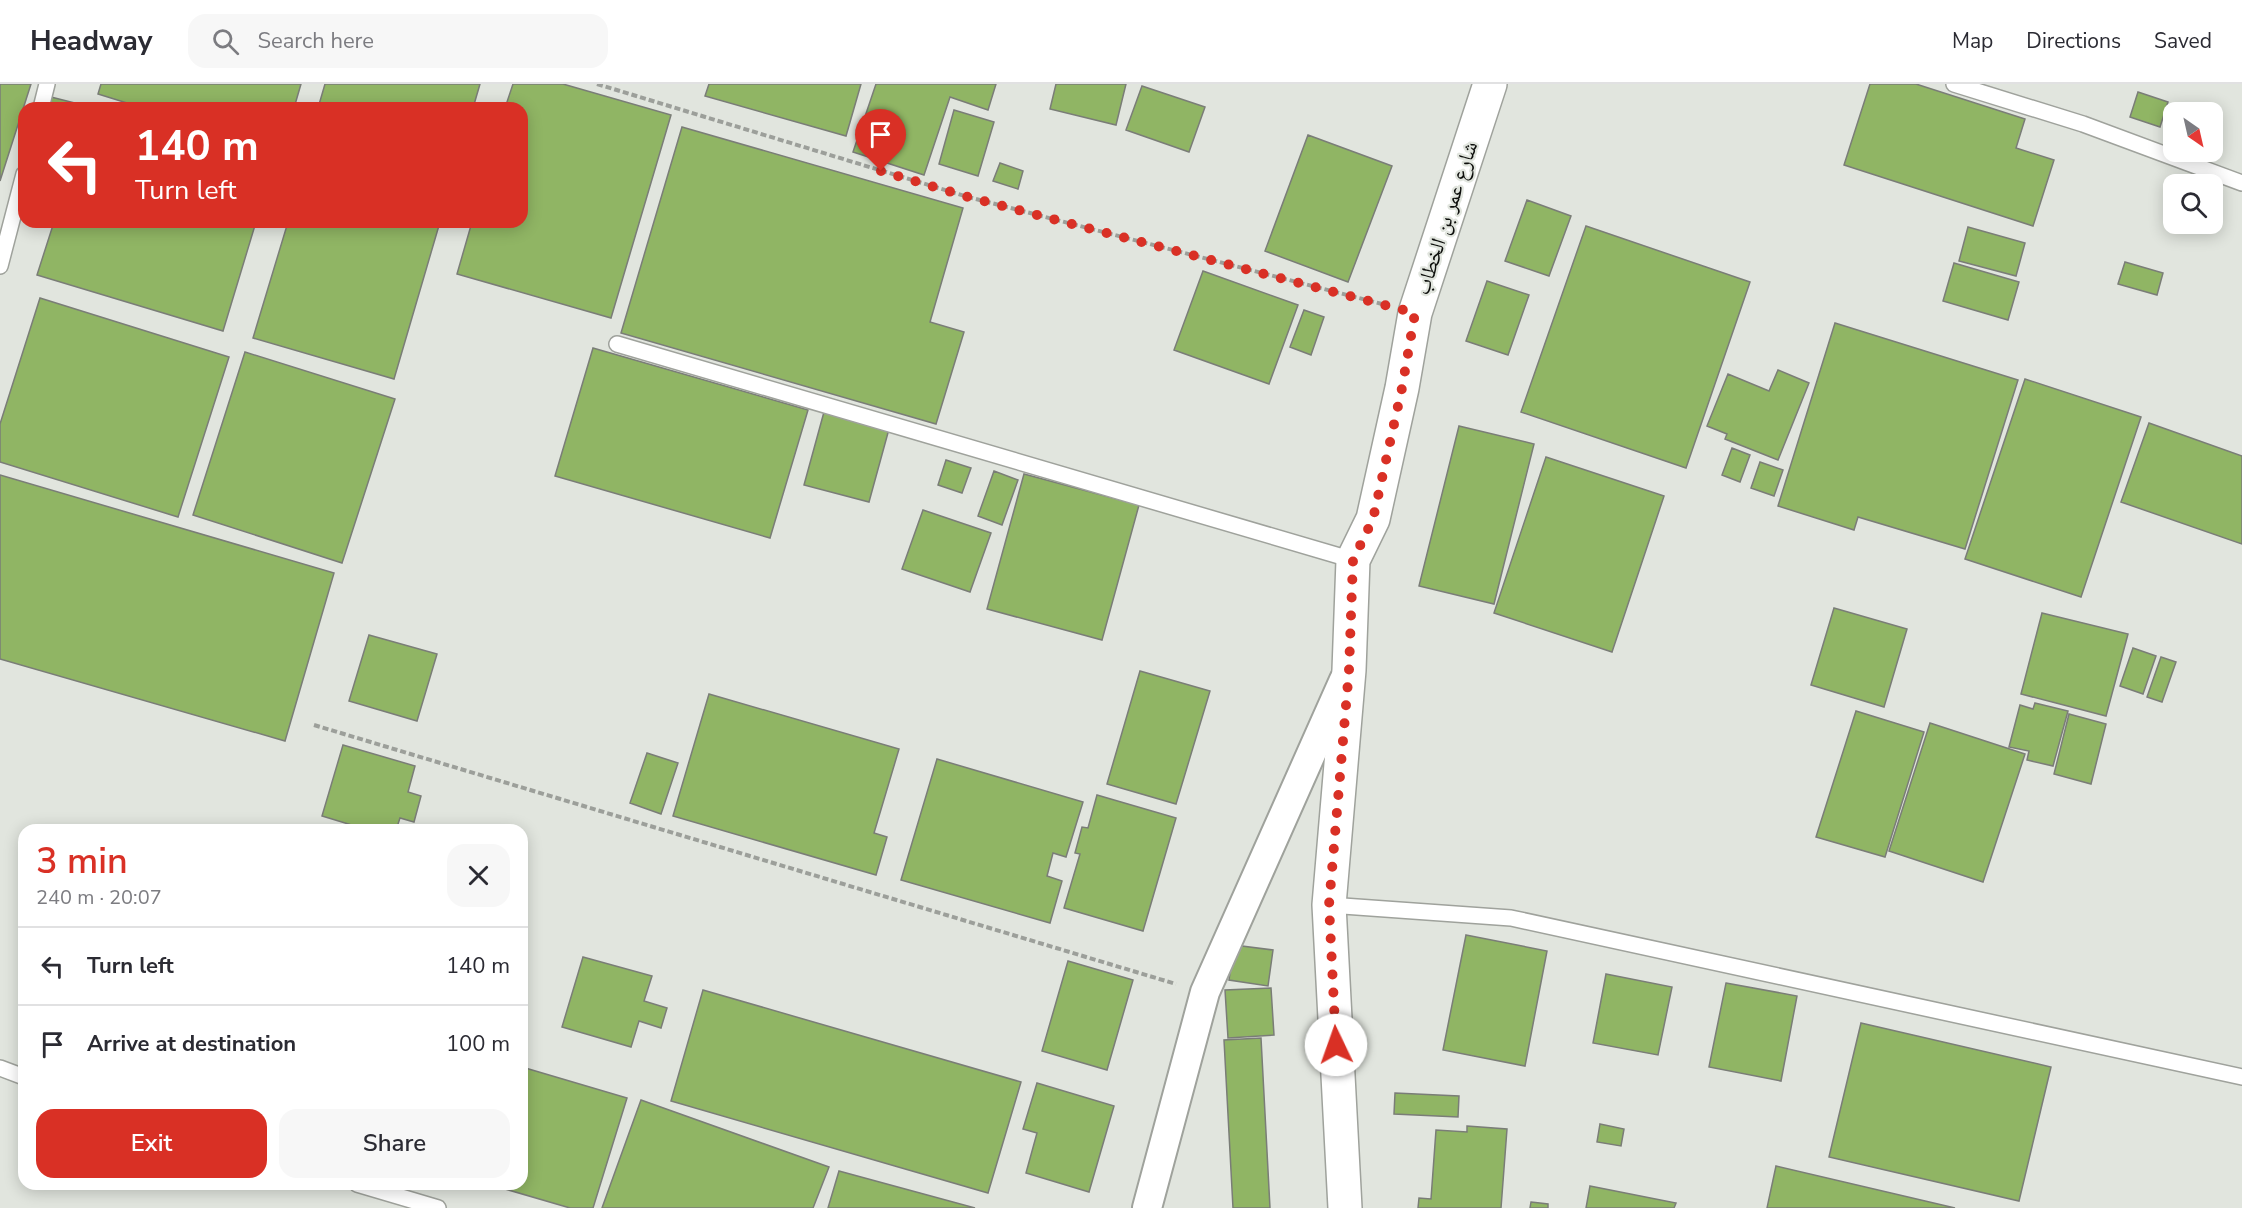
<!DOCTYPE html>
<html lang="en">
<head>
<meta charset="utf-8">
<style>
	body { margin:0; font-family:"Nunito Sans","Noto Naskh Arabic",sans-serif; background:#f7f7f7; color:#2b2b33; height:100vh; display:flex; flex-direction:column; font-size:22px; white-space:nowrap }
	* { box-sizing:border-box; margin:0 }
	p { font-size:20px; color:#7c7c81 }
	.icon { flex:none; width:33px; height:33px; fill:none; stroke:currentColor; stroke-width:2; stroke-linecap:round; stroke-linejoin:round }
	.map { position:relative; flex:1; overflow:hidden }
	.panel { position:absolute; left:18px; top:740px; width:510px; height:366px; display:flex; flex-direction:column; background:#fff; border-radius:18px; box-shadow:0 3px 15px #0003 }
	.panel>* { flex:none }
	.top-card { position:absolute; left:18px; top:18px; width:510px; height:126px; border-radius:18px; box-shadow:0 3px 15px #0003; background:#d93025; color:#fff; overflow:hidden }
	.needle { width:39px; rotate:146deg }
	.tools { position:absolute; left:2163px; top:18px; display:grid; gap:12px }
	.tools a { display:grid; place-items:center; width:60px; height:60px; border-radius:12px; background:#fff; box-shadow:0 3px 15px #0003; font-size:30px }
	.pin { position:absolute; display:grid; place-items:center; width:51px; height:51px; color:#fff; margin:-62px -26px; border-radius:50% 50% 50% 0; rotate:-45deg; box-shadow:0 0 6px #0007 }
	.pin .icon { rotate:45deg }
	.me { position:absolute; width:66px; margin:-33px; rotate:357deg; stroke-linejoin:round; filter:drop-shadow(0 0 4px #0008) }
	.turn { display:flex; align-items:center; gap:21px; height:126px; padding:0 18px; font-size:27px }
	.turn .icon { width:78px; height:78px; stroke-width:2.5 }
	.turn b { display:block; font-size:42px; line-height:51px }
	.round { display:grid; place-items:center; flex:none; width:63px; height:63px; border-radius:18px; background:#f7f7f7 }
	.head { display:flex; align-items:center; justify-content:space-between; height:102px; padding:0 18px }
	h1 { font-size:36px; font-weight:600; line-height:45px; color:#d93025 }
	.cta { display:flex; gap:12px; margin-top:auto; padding:12px 18px }
	.cta a { flex:1; height:69px; border-radius:18px; background:#d93025; color:#fff; font-size:24px; font-weight:600; line-height:69px; text-align:center }
	.cta a+a { background:#f7f7f7; color:#2b2b33 }
	ul { padding:0; list-style:none }
	li { display:flex; align-items:center; gap:18px; height:78px; padding:0 18px; border-top:2px solid #e1e1e2 }
	li div { flex:1 }
	li b { display:block; font-size:22px }
	li em { font-style:normal }
	header { display:flex; align-items:center; gap:36px; box-sizing:border-box; height:84px; padding:0 30px; background:#fff; border-bottom:2px solid #e1e1e2 }
	header strong { font-size:28px }
	nav { display:flex; gap:33px; margin-inline-start:auto; font-size:21px }
	.search { width:420px; height:54px; background:#f7f7f7; display:flex; align-items:center; gap:15px; box-sizing:border-box; padding:0 21px; border-radius:18px; color:#7c7c81; font-size:22px }
	.map>svg:first-child { display:block }
	.building { fill:#90b564; stroke:#7a7d77; stroke-width:1.5 }
	.lines { fill:none; stroke-linecap:round; stroke-linejoin:round }
	.lane-casing { stroke:#9fa29c; stroke-width:18 }
	.street-casing { stroke:#9fa29c; stroke-width:32 }
	.secondary-casing { stroke:#9fa29c; stroke-width:36 }
	.path { stroke:#9c9f9a; stroke-width:4; stroke-dasharray:6 3; stroke-linecap:butt }
	.lane { stroke:#fff; stroke-width:15 }
	.street { stroke:#fff; stroke-width:28 }
	.secondary { stroke:#fff; stroke-width:33 }
	.route { stroke:#d93025; stroke-width:10; stroke-dasharray:0 18 }
	.labels { text-anchor:middle; dominant-baseline:central; stroke-width:4.5; stroke-linejoin:round; paint-order:stroke }
	.street-label { font-size:21px; fill:#0c0d0b; stroke:#e1e5de }
</style>
</head>
<body>
<header>
<strong>Headway</strong>
<div class="search"><svg class="icon" aria-label="search" viewBox="0 0 24 24"><circle cx="10" cy="10" r="6"/><path d="M15 15l6 6"/></svg>Search here</div>
<nav><a>Map</a><a>Directions</a><a>Saved</a></nav>
</header>
<div class="map">
<svg width="2242" height="1124" viewBox="0 0 2242 1124">
	<rect width="100%" height="100%" fill="#e1e5de"/>
	<path class="building" d="M0 0H31L0 97Z
		M101 0H301L294 24H143L98 10Z
		M325 0H480L473 24H318Z
		M513 0H563L671 31 611 234 457 190 472 138H522V24H505Z
		M709 0H861L846 52 705 12Z
		M876 0H996L988 26 950 13 924 91 853 68Z
		M1056 0H1126L1116 41 1050 25Z
		M1870 0H1916L2025 35 2016 64 2054 76 2033 142 1844 81Z
		M1142 2 1205 23 1189 68 1126 46Z
		M2138 8 2168 18 2160 43 2130 33Z
		M51 13 83 21V24H48Z
		M954 26 994 38 978 92 939 80Z
		M682 43 963 124 930 238 964 248 936 340 621 249Z
		M1308 51 1392 82 1348 198 1265 167Z
		M1000 79 1023 87 1018 105 993 97Z
		M1527 116 1571 132 1549 192 1505 177Z
		M54 138H256L223 247 37 191Z
		M288 138H440L394 295 253 254Z
		M1586 142 1750 198 1686 384 1521 328Z
		M1968 143 2025 159 2016 192 1959 177Z
		M2125 178 2163 189 2157 211 2118 200Z
		M1954 179 2019 198 2008 236 1943 217Z
		M1203 187 1298 221 1269 300 1174 266Z
		M1487 197 1529 211 1508 271 1466 257Z
		M40 214 229 273 178 433 0 378V340Z
		M1304 226 1324 233 1311 271 1290 263Z
		M1835 239 2018 296 1965 465 1858 433 1854 446 1778 422Z
		M593 264 808 326 770 454 555 392Z
		M245 268 395 315 342 479 193 431Z
		M1778 286 1809 299 1778 376 1725 355 1727 350 1707 342 1728 290 1769 307Z
		M2025 295 2141 333 2081 513 1965 475Z
		M824 328 889 345 869 418 804 401Z
		M2149 339 2242 372V460L2121 418Z
		M1459 342 1534 360 1494 520 1419 502Z
		M1732 364 1750 371 1740 398 1722 391Z
		M1546 373 1664 412 1612 568 1494 529Z
		M946 376 971 384 962 409 938 401Z
		M1760 378 1783 386 1774 412 1751 404Z
		M994 387 1018 396 1002 441 978 432Z
		M1024 390 1139 421 1102 556 987 525Z
		M0 391 334 489 285 657 0 575Z
		M923 426 991 449 970 508 902 485Z
		M1834 524 1907 545 1884 623 1811 601Z
		M2042 529 2128 550 2106 632 2021 610Z
		M369 551 437 570 417 637 349 617Z
		M2133 564 2156 572 2143 610 2120 602Z
		M2161 573 2176 578 2162 618 2147 613Z
		M1140 587 1210 607 1176 720 1107 700Z
		M709 610 899 665 874 749 887 753 876 791 673 732Z
		M2035 619 2068 627 2053 682 2027 676 2029 667 2009 663 2020 621 2033 625Z
		M1856 627 1924 648 1885 773 1816 753Z
		M2069 630 2106 640 2091 700 2054 690Z
		M1930 639 2025 670 1983 798 1889 767Z
		M343 661 415 682 408 708 421 712 414 738 400 734 396 746H368L322 732Z
		M647 669 678 679 661 730 630 719Z
		M937 675 1083 718 1066 773 1053 769 1047 792 1062 797 1050 839 901 796Z
		M1097 711 1176 734 1143 847 1064 824 1080 770 1075 769 1082 743 1088 744Z
		M1466 851 1547 867 1525 982 1443 966Z
		M1234 861 1273 866 1268 902 1229 896Z
		M583 873 652 892 644 917 667 924 661 944 639 937 631 963 562 943Z
		M1068 877 1133 896 1107 986 1042 967Z
		M1606 890 1672 903 1658 971 1593 959Z
		M1726 899 1797 912 1781 997 1709 983Z
		M1271 904 1274 951 1228 954 1225 906Z
		M703 906 1021 998 988 1109 671 1017Z
		M1861 939 2051 983 2019 1117 1829 1073Z
		M1261 954 1270 1124H1233L1224 956Z
		M522 983 627 1014 593 1124H570L488 1100H522Z
		M1037 999 1114 1022 1089 1108 1026 1089 1037 1049 1023 1045Z
		M1395 1009 1459 1012 1458 1033 1394 1030Z
		M641 1016 829 1083 813 1124H602Z
		M1600 1040 1624 1045 1621 1062 1597 1058Z
		M1467 1042 1507 1045 1501 1124H1418L1419 1114 1431 1115 1436 1046 1467 1048Z
		M1776 1082 1955 1124H1767Z
		M839 1087 975 1124H828Z
		M1590 1102 1676 1119 1674 1124H1586Z
		M1531 1118 1548 1120V1124H1530Z"/>
	<g class="lines">
		<defs>
			<path id="lane" d="M1954 0 2083 40 2242 99
				M41 24 47 0
				M0 182 24 90
				M617 260 1353 476
				M1329 821 1511 834 2242 993
				M0 984 24 993
				M357 1100 438 1124"/>
			<path id="street" d="M1147 1124 1205 908 1344 596"/>
			<path id="secondary" d="M1345 1124 1329 821 1349 586 1353 476 1373 435 1402 304 1415 229 1490 0"/>
		</defs>
		<use href="#lane" class="lane-casing"/>
		<use href="#street" class="street-casing"/>
		<use href="#secondary" class="secondary-casing"/>
		<path class="path" d="M597 0 968 113 1382 220
			M314 641 1176 900"/>
		<use href="#lane" class="lane"/>
		<use href="#street" class="street"/>
		<use href="#secondary" class="secondary"/>
	</g>
	<g class="lines">
		<path class="route" d="M881 87 968 113 1415 229 1402 304 1373 435 1353 476 1349 586 1329 821 1336 961"/>
	</g>
	<g class="labels">
		<g class="street-label">
			<text transform="translate(1446 134) rotate(-72)">شارع عمر بن الخطاب</text>
		</g>
	</g>
</svg>
<div class="tools">
<a><svg class="needle" viewBox="-14 -14 28 28"><path d="M0-13l5 13h-10z" fill="#e53935"/><path d="M0 13l5-13h-10z" fill="#7c7c81"/></svg></a>
<a><svg class="icon" aria-label="search" viewBox="0 0 24 24"><circle cx="10" cy="10" r="6"/><path d="M15 15l6 6"/></svg></a>
</div>
<div class="pin" style="left:881px;top:87px;background:#d93025"><svg class="icon" aria-label="arrive" viewBox="0 0 24 24"><path d="M6 21V4h12l-3 4 3 4H6"/></svg></div>
<svg class="me" style="left:1336px;top:961px" viewBox="-20 -20 40 40"><circle r="19" fill="#fff"/><path d="M0-13L10 11 0 6-10 11z" fill="#d93025"/></svg>
<div class="top-card">
<div class="turn"><svg class="icon" aria-label="left" viewBox="0 0 24 24"><path d="M17 20v-9H6M10 6l-5 5 5 5"/></svg><div><b>140 m</b>Turn left</div></div>
</div>
<section class="panel">
<div class="head"><div><h1>3 min</h1><p>240 m · 20:07</p></div><a class="round"><svg class="icon" aria-label="close" viewBox="0 0 24 24"><path d="M6 6l12 12M18 6L6 18"/></svg></a></div>
<ul>
<li><svg class="icon" aria-label="left" viewBox="0 0 24 24"><path d="M17 20v-9H6M10 6l-5 5 5 5"/></svg><div><b>Turn left</b></div><em>140 m</em></li>
<li><svg class="icon" aria-label="arrive" viewBox="0 0 24 24"><path d="M6 21V4h12l-3 4 3 4H6"/></svg><div><b>Arrive at destination</b></div><em>100 m</em></li>
</ul>
<div class="cta"><a>Exit</a><a>Share</a></div>
</section>
</div>
</body>
</html>
